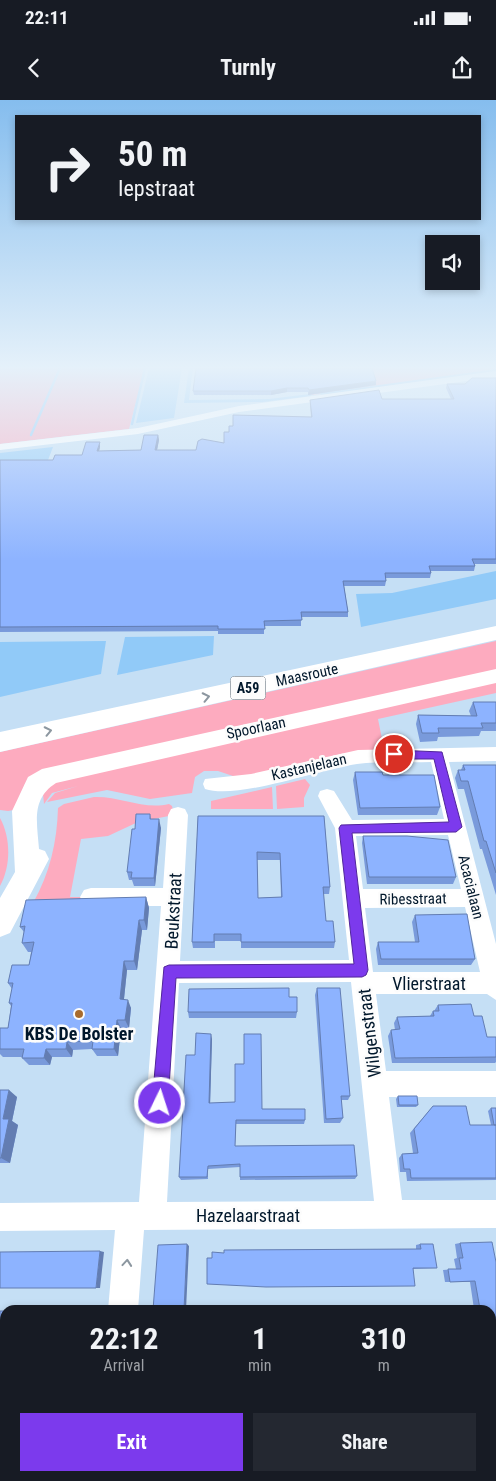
<!DOCTYPE html>
<html lang="en">
<head>
<meta charset="utf-8">
<style>
	body { margin:0; font-family:"Roboto Condensed",sans-serif; background:#242831; color:#f1f3f6; height:100vh; display:flex; flex-direction:column; font-size:19px; white-space:nowrap }
	* { box-sizing:border-box; margin:0 }
	p { font-size:16px; color:#9ea1a6 }
	.icon { flex:none; width:28px; height:28px; fill:none; stroke:currentColor; stroke-width:2; stroke-linecap:round; stroke-linejoin:round }
	.map { position:relative; flex:1; overflow:hidden }
	.drawer { position:absolute; left:0px; top:1205px; width:496px; height:176px; display:flex; flex-direction:column; background:#171b24; border-radius:15px 15px 0 0; box-shadow:0 2px 8px #0003 }
	.drawer>* { flex:none }
	.banner { position:absolute; left:15px; top:15px; width:466px; height:105px; border-radius:0px; box-shadow:0 2px 8px #0003; background:#171b24; color:#f1f3f6; overflow:hidden }
	.controls { position:absolute; left:425px; top:135px; display:grid; gap:10px }
	.controls a { display:grid; place-items:center; width:55px; height:55px; border-radius:0px; background:#171b24; box-shadow:0 2px 8px #0003; font-size:25px }
	.pin { position:absolute; display:grid; place-items:center; width:42px; height:42px; color:#fff; margin:-21px; border:2px solid #fff; border-radius:50%; box-shadow:0 1px 5px #0007 }
	.me { position:absolute; width:55px; margin:-28px; rotate:4deg; stroke-linejoin:round; filter:drop-shadow(0 0 4px #0008) }
	.turn { display:flex; align-items:center; gap:18px; height:105px; padding:0 20px; font-size:22px }
	.turn .icon { width:65px; height:65px; stroke-width:2.5 }
	.turn b { display:block; font-size:35px; line-height:42px }
	.eta { display:flex; justify-content:space-evenly; align-items:center; height:85px; text-align:center }
	.eta b { font-size:30px; font-weight:700; line-height:35px }
	.cta { display:flex; gap:10px; margin-top:auto; padding:10px 20px }
	.cta a { flex:1; height:58px; border-radius:0px; background:#7c3aed; color:#fff; font-size:20px; font-weight:700; line-height:58px; text-align:center }
	.cta a+a { background:#242831; color:#f1f3f6 }
	.status { display:flex; justify-content:space-between; align-items:center; height:35px; padding:0 25px; background:#171b24; direction:ltr }
	.status svg { height:14px; fill:currentColor }
	header { display:flex; justify-content:space-between; align-items:center; height:65px; padding:0 20px; background:#171b24; font-size:22px; font-weight:700 }
	.map>svg:first-child { display:block }
	.green { fill:#fdabbf }
	.water { fill:#91caf8 }
	.lines { fill:none; stroke-linecap:round; stroke-linejoin:round }
	.stream { stroke:#91caf8; stroke-width:2.5 }
	.minor { fill:#fff; fill-rule:evenodd }
	.major { fill:#fff; fill-rule:evenodd }
	.highway { fill:#fff; fill-rule:evenodd }
	.wall { fill:#799adb; fill-rule:evenodd }
	.shaded-wall { fill:#637db2 }
	.building { fill:#8db3ff; stroke:#637db2; fill-rule:evenodd }
	.oneway { stroke:#8c97a0 }
	.route { fill:#7c3aed; stroke:#51269a }
	.poi-dot { fill:#a76b2e; stroke:#fcfcfc; stroke-width:2 }
	.labels { text-anchor:middle; dominant-baseline:central; stroke-width:5; stroke-linejoin:round; paint-order:stroke }
	.shield { fill:#fcfcfc; stroke:#4c5c6a; stroke-width:1 }
	.shield-label { font-size:14px; font-weight:bold; fill:#00172b }
	.street-label { font-size:15px; fill:#00172b; stroke:#fcfcfc }
	.near-street-label { font-size:18px; fill:#00172b; stroke:#fcfcfc }
	.near-poi-label { font-size:18px; font-weight:bold; fill:#00172b; stroke:#fcfcfc }
</style>
</head>
<body>
<div class="status"><b>22:11</b><svg viewBox="0 0 49 12"><path d="M0 12V9h3v3zM5 12V6h3v6zM10 12V3h3v9zM15 12V0h3v12zM26 1h20v11H26zM47 4h2v5h-2z"/></svg></div>
<header><svg class="icon" aria-label="back" viewBox="0 0 24 24"><path d="M15 5l-7 7 7 7"/></svg>Turnly<svg class="icon" aria-label="share" viewBox="0 0 24 24"><path d="M12 15V3M7 8l5-5 5 5M5 13v7h14v-7"/></svg></header>
<div class="map">
<svg width="496" height="1381" viewBox="0 0 496 1381">
	<rect width="100%" height="100%" fill="#c5dff5"/>
	<path class="green" d="M0 268H145L129 329 0 344Z
		M373 268H496V270L312 295 310 288 376 281Z
		M496 541V571L25 684 20 695 19 709 8 711 0 710V652Z
		M496 581V593L378 619 384 649 362 651 239 678 218 671H204L195 677 192 693 150 699 107 690 47 702 55 693 78 686 52 693 44 704 43 694 57 678Z
		M305 679 310 685 304 698V707L277 709 276 686Z
		M272 687 273 709H211V701Z
		M94 697C120 696 143 710 169 704L172 706 174 715 138 722 108 736 81 739 70 797H82L81 803H33C50 773 57 742 58 708L64 704Z
		M0 718C11 738 11 766 0 786Z"/>
	<path class="water" d="M149 268H182L174 318 136 323Z
		M189 268H193L189 300 269 299 310 294 311 296 263 302 184 303Z
		M496 269V271L321 295 320 293Z
		M53 347 48 360 0 361V353Z
		M496 471V499L361 527 356 494 392 493Z
		M214 536 213 555 117 575 125 537Z
		M106 541 101 574 0 597V542Z"/>
	<g class="lines">
		<path class="stream" d="M132 324 145 268
			M31 335 60 268"/>
		<path class="minor" d="M496 271V277L239 312 138 334 0 350V344L138 328 239 306Z
			M496 647V661L449 662 496 844V900L487 894H376L386 971H496V997H389L402 1100H496V1128L144 1130 138 1210H108L115 1130 0 1131V1103L139 1102 161 806H91L84 804 80 797 84 790 91 788H163L168 715 171 709 178 707 185 709 188 715 180 861 349 860 335 728 318 696 320 691 327 689 334 691 352 720 444 719 431 662C407 663 381 661 357 664 320 669 238 700 205 689L203 684 205 679 251 674 358 650ZM448 735 461 789H363L356 736ZM465 807 480 872H373L365 808ZM351 882 374 1101 167 1102 179 883Z
			M101 1376H140L142 1381H103Z"/>
		<path class="major" d="M496 569V583L56 683C31 699 37 722 39 749L45 751 49 759 10 833 0 837V798L15 772 12 711 28 677 42 669Z"/>
		<path class="highway" d="M496 526V540L0 652V632Z"/>
	</g>
	<path class="wall" d="M196 268 376 285 308 295V292H287L271 295H194L193 291Z
		M496 278V464H474L475 466 474 471H431V473L430 478H386V481L385 486H344L348 512V517H301V526H264V534H218V531L0 532V360H53L82 355 100 347 99 351 141 350 158 335 159 340 157 350H196L224 343 229 332 311 317 310 304V300L451 299 446 288 447 284H465Z
		M473 602H496V631H481L479 636 438 637 437 641 420 642 416 624 418 615 471 616 469 611Z
		M463 665H496V795L482 749H480L464 689H458L455 678 458 670H461Z
		M355 672 383 675 440 707 437 715H358L353 680Z
		M150 714 151 719 161 728 155 786H134L132 780H129L127 772 135 729Z
		M198 716H324L330 787 329 794H323L326 821 335 842 334 848H241V841H215V848H193L192 842ZM257 760H280L281 797 258 798Z
		M363 736 456 777 453 784H367L362 743Z
		M146 797 149 808 147 830H142L137 870H127L124 899 131 908 129 928H121L118 956H97L92 949 73 950 72 957H52L50 965H29L22 958 23 957H3L0 954V928H8L11 906 9 903 12 889 8 883 29 865 31 852H28L22 843 24 832 20 827Z
		M415 815 475 859 471 865H378L376 849 378 842H415L412 822Z
		M317 888 350 996 348 1000H341L343 1018 340 1023H324L315 895Z
		M289 897 297 912 296 918H189L188 912Z
		M438 905 474 916 487 937H496V962L495 963H392L388 936 391 930H395L394 923 397 917 430 916 433 911H434Z
		M212 939 210 1003 262 1009 305 1020 304 1024H236L235 1046 357 1076 355 1079 240 1080V1067L208 1069V1079L181 1080 179 1077 195 955Z
		M0 990 17 997 12 1021 18 1025 10 1063H0Z
		M398 996 418 1005 416 1007H397L396 999Z
		M433 1006 470 1025H491L488 1011 491 1008H496V1080L407 1081 406 1072H400L399 1058 402 1054 413 1053 410 1033Z
		M460 1143 496 1162V1346H491V1325H494L491 1310V1210H449V1209H474L470 1182H445L443 1170 456 1169 454 1159 457 1158 455 1144Z
		M420 1144 437 1168 413 1169 212 1158 224 1153 416 1149V1145Z"/>
	<path class="shaded-wall" d="M376 281V285L308 295 309 290Z
		M287 288V292L271 295V291Z
		M158 335 159 340 156 355 155 350Z
		M100 342V347L98 355 97 351Z
		M159 719 161 728 155 786 154 778Z
		M146 797 149 808 147 830 144 820Z
		M139 820 142 830 137 870 134 861Z
		M124 861 127 870 123 908 120 899Z
		M128 900 131 908 129 928 125 920Z
		M117 920 121 928 118 956 114 949Z
		M211 934 212 939 210 1007 209 1003Z
		M67 942 73 950 72 957 66 949Z
		M46 949 52 957 50 965 44 958Z
		M9 990 17 997 12 1021 18 1025 10 1063 1 1058 3 1019Z
		M187 1144 189 1146 186 1210H184Z
		M100 1151 104 1152 100 1188H96Z
		M0 1337 5 1339V1346L0 1343Z
		M75 1376H79V1381H74Z"/>
	<path class="building" d="M196 268H372L376 281 309 290 308 288H287L271 291H193Z
		M472 278H496V459H472L475 466H429L431 473H385L386 481H343L348 512H301L302 520 264 521 265 529H218V526L0 527V360H53L55 355H82L86 342H100L97 351 141 350 144 335H158L155 350H196L198 341 202 339 224 343V332H229V326H233V315L312 317 310 300 379 290 382 299H454L447 284H465Z
		M473 602H496V623H481L483 628H438L439 633H422L418 615 477 616Z
		M463 665H496V773L486 741H484L468 681H461L458 670H465Z
		M355 672H382L383 675H434L440 707 360 708Z
		M136 714H150V719H159L154 778H131L132 772H127L132 729H135Z
		M198 716H324L330 787H323L326 821H333L335 842H241V834H214V842H192ZM257 752 280 753 282 797 258 798Z
		M363 736H407L448 740 456 777H369Z
		M146 797 144 820H139L134 861H124L120 899 128 900 125 920H117L114 949H92L93 941 67 942 66 949H46L44 958H22L24 949H0V928H8L12 903H9L13 883H8L12 865H29L34 842 22 843 25 826 20 827 26 800Z
		M467 814 475 859H381L378 842H419L415 815Z
		M289 888V897H297V912H188L189 889Z
		M317 888H340L350 996H341L343 1018 326 1019Z
		M471 904 474 916H482L487 937H496V957L395 958 391 930 400 929 397 917 434 916 433 911H439L438 905Z
		M196 933 211 934 209 1003 235 1002V964H244V934H261L262 1009H305V1020H236L235 1046 354 1045 357 1076 240 1077V1064L208 1066 207 1077H179L186 955H195Z
		M0 990H9L3 1019H9L1 1058H0Z
		M398 996H417L418 1005H399Z
		M433 1006H466L470 1025H496V1078H411L410 1069H404L402 1054 418 1053 414 1029Z
		M491 1008H496V1025H494Z
		M492 1142 496 1162V1300L495 1296H491V1210H454V1209H480L475 1181 450 1182 448 1169H461L459 1158H463L460 1143Z
		M187 1144 184 1210H153L158 1145Z
		M420 1144H433L437 1168H413L415 1186 266 1187 207 1184V1158H212V1152L224 1153V1150L421 1149Z
		M100 1151 96 1188H0V1152Z
		M0 1211H5V1261H0Z
		M491 1329H496V1346H491Z
		M0 1343 5 1346V1375H0Z
		M40 1376H75L74 1381H40Z"/>
	<defs><path id="oneway-chevron" d="M-2-3.5L2.5 0L-2 3.5" fill="none" stroke-width="1.6" stroke-linecap="round" stroke-linejoin="round" transform="scale(1.25)"/></defs>
	<g class="oneway">
		<use href="#oneway-chevron" transform="translate(206 597) rotate(-12)"/>
		<use href="#oneway-chevron" transform="translate(48 631) rotate(-12)"/>
		<use href="#oneway-chevron" transform="translate(127 1163) rotate(-85)"/>
	</g>
	<linearGradient id="sky" x2="0" y2="1"><stop stop-color="#85bdee"/><stop offset="0.58" stop-color="#e5f1fa"/><stop offset="1" stop-color="#e5f1fa" stop-opacity="0"/></linearGradient>
	<rect width="496" height="461" fill="url(#sky)"/>
	<path class="route" d="M394 650 442 652 462 727 456 732 352 733 368 870 366 875 362 877 176 878 168 1003 165 1009 160 1011 154 1009 152 1003 164 867 169 865 354 864 339 728 341 725 449 722 434 659H394L389 654Z"/>
	<circle class="poi-dot" cx="79" cy="914" r="5"/>
	<g class="labels">
		<rect class="shield" x="230.5" y="576.5" width="35" height="23" rx="4"/>
		<g class="shield-label">
			<text x="248" y="588">A59</text>
		</g>
		<g class="street-label">
			<text transform="translate(307 575) rotate(-12)">Maasroute</text>
			<text transform="translate(256 628) rotate(-12)">Spoorlaan</text>
			<text transform="translate(309 667) rotate(-13)">Kastanjelaan</text>
			<text transform="translate(471 787) rotate(76)">Acacialaan</text>
			<text transform="translate(413 799) rotate(-1)">Ribesstraat</text>
		</g>
		<g class="near-street-label">
			<text transform="translate(173 811) rotate(-87)">Beukstraat</text>
			<text x="429" y="883">Vlierstraat</text>
			<text transform="translate(369 933) rotate(-97)">Wilgenstraat</text>
			<text x="248" y="1115">Hazelaarstraat</text>
		</g>
		<g class="near-poi-label">
			<text x="79" y="933">KBS De Bolster</text>
		</g>
	</g>
</svg>
<div class="controls">
<a><svg class="icon" aria-label="sound" viewBox="0 0 24 24"><path d="M4 9h4l5-4v14l-5-4H4zM17 9q2 3 0 6"/></svg></a>
</div>
<div class="pin" style="left:394px;top:654px;background:#d93025"><svg class="icon" aria-label="arrive" viewBox="0 0 24 24"><path d="M6 21V4h12l-3 4 3 4H6"/></svg></div>
<svg class="me" style="left:160px;top:1003px" viewBox="-20 -20 40 40"><circle r="17" fill="#7c3aed" stroke="#fff" stroke-width="3"/><path d="M0-11L8 9 0 5-8 9z" fill="#fff"/></svg>
<div class="banner">
<div class="turn"><svg class="icon" aria-label="right" viewBox="0 0 24 24"><path d="M7 20v-9h11M14 6l5 5-5 5"/></svg><div><b>50 m</b>Iepstraat</div></div>
</div>
<section class="drawer">
<div class="eta">
<div><b>22:12</b><p>Arrival</p></div>
<div><b>1</b><p>min</p></div>
<div><b>310</b><p>m</p></div>
</div>
<div class="cta"><a>Exit</a><a>Share</a></div>
</section>
</div>
</body>
</html>
